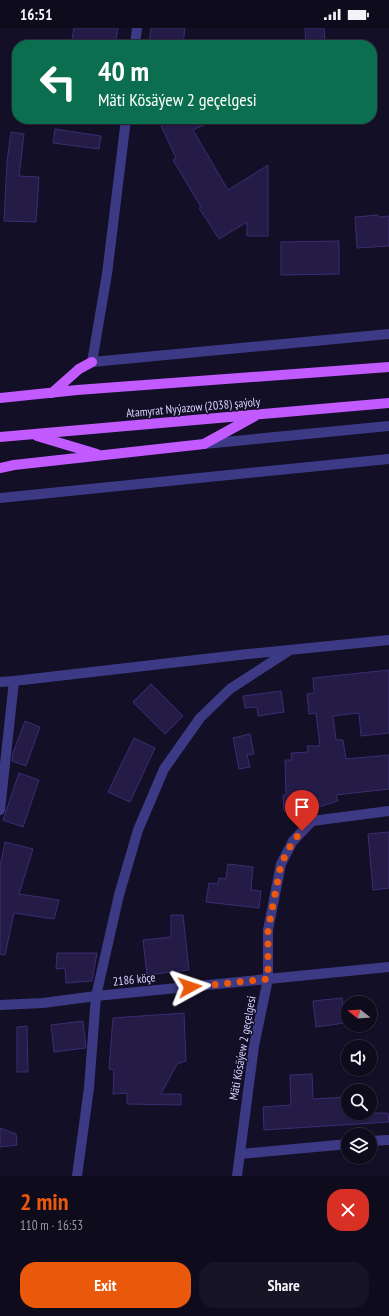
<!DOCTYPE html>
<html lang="en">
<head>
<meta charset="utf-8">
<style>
	body { margin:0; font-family:"PT Sans Narrow",sans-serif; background:#171425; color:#f1f3f6; height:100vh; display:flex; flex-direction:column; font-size:15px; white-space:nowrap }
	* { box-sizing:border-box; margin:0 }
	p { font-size:13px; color:#9b9ba3 }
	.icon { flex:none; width:22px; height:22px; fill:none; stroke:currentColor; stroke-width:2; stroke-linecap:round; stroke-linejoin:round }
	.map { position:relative; height:1148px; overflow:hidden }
	.panel { display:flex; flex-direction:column; background:#0e0b1c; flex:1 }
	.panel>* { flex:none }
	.top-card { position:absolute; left:12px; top:12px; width:365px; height:84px; border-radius:16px; box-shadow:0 1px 3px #0004,0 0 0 1px #2e2b3b; background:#0b6e4f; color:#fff; overflow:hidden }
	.needle { width:26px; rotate:287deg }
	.buttons { position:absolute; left:341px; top:968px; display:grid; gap:8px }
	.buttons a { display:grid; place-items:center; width:36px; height:36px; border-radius:50%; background:#0e0b1c; box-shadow:0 1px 3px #0004,0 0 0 1px #2e2b3b; font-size:20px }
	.pin { position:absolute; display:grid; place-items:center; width:34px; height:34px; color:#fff; margin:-41px -17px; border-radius:50% 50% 50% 0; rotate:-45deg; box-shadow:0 0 4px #0007 }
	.pin .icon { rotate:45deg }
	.me { position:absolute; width:44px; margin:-22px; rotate:85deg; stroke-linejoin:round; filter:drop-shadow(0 0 3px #0008) }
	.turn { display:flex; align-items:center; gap:14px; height:84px; padding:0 20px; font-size:18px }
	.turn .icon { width:52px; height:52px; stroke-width:2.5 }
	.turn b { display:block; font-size:28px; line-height:34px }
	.round { display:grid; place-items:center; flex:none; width:42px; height:42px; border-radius:16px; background:#171425 }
	.overview { display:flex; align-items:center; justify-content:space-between; height:68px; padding:0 20px }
	h1 { font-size:24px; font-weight:800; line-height:30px; color:#ea580c }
	.primary-button { display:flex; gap:8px; margin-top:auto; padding:8px 20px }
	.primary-button a { flex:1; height:46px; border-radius:16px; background:#ea580c; color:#fff; font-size:16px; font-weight:800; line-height:46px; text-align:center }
	.primary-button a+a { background:#171425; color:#f1f3f6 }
	.status { display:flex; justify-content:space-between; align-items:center; height:28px; padding:0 20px; background:#0e0b1c; direction:ltr }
	.status svg { height:11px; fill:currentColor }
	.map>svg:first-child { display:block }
	.building { fill:#241b47; stroke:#3b2d73 }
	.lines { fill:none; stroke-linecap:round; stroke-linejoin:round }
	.minor { stroke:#3d3a85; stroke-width:10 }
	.primary { stroke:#c25bff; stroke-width:10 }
	.route { stroke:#ea580c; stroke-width:7; stroke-dasharray:0 12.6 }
	.labels { text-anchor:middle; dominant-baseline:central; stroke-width:3; stroke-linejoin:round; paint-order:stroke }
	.street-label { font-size:12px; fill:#d9d4ff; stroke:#130f26 }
</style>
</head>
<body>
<div class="status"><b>16:51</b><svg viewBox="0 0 49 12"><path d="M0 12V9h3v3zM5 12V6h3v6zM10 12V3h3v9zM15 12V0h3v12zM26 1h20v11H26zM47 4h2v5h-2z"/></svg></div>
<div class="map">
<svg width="389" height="1148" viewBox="0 0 389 1148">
	<rect width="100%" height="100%" fill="#130f26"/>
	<path class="building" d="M74 0H118L115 17H71Z
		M151 0H185L183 17H149Z
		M305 0H324L325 15 306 16Z
		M158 91H217L193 102 228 162 268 137V208H247V194L219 211 199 180 201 179 173 132 176 130Z
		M55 101 101 108 99 121 53 115Z
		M11 104 24 106 19 148 39 149 36 194 4 193 7 134Z
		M378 187 379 189 389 188V218L357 220 355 189Z
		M339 213V246L281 247V214Z
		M389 642V705L361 708 359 685 333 688 336 712H343L346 731 389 727V761L336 767 338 773 303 784 284 783 283 767H286L285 732H292L291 725 308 724 307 718H320L316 685 309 686 307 666 314 665 313 650Z
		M151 656 183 688 165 706 133 674Z
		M281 663 284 684 258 688 257 679 245 680 243 668Z
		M25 693 40 699 26 738 12 733 13 725Z
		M250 706 254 726 247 727 250 739 239 741 233 710Z
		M134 710 155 720 130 774 108 764Z
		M19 745 39 752 23 799 3 792Z
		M389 804V860L373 862 368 806Z
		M5 814 33 821 19 866 59 872 54 891 14 885 5 927 0 926V838Z
		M228 836 253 839 251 862 261 863 259 880 206 874 209 855 218 856 219 850 226 851Z
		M171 887H183L189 942 147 947 143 912 171 909Z
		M57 925H97L92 953 66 955 65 940 56 941Z
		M342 970 345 995 316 999 313 973Z
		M184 985 186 1033 177 1036 161 1066H181V1077L127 1076V1065L113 1066 114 1042 109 1041 113 990Z
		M83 993 86 1020 54 1024 51 997Z
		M27 998 28 1044H17V999Z
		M312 1046 313 1071 348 1069V1085H388L389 1094 264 1102 263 1079 291 1077 290 1047Z
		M0 1100 16 1106 17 1117 0 1119Z"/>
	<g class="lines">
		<path class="minor" d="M135 17 137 0
			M126 91 107 246 92 334 389 306
			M204 416 389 398
			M0 470 389 431
			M0 654 14 653
			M0 782 14 653 248 626 389 612
			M0 977 43 975 96 968 389 939
			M370 1113 389 1112
			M240 1126 348 1116
			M77 1148 89 1060 96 968 119 867 138 802 164 741 200 690 230 661 290 622
			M237 1148 254 1018 268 951V902L281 836 293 813 312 793 389 783"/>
		<path class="primary" d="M52 365 79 341 92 334
			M0 370 77 362 389 339
			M37 408 97 426
			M0 409 389 375
			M0 440 14 437 204 416 255 388"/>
	</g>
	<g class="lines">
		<path class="route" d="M190 959 268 951V902L281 836 293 813 302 803"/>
	</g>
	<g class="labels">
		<g class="street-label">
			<text transform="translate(193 379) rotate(-5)">Atamyrat Nyýazow (2038) şaýoly</text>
			<text transform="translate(134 951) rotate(-6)">2186 köçe</text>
			<text transform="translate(242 1020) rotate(-80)">Mäti Kösäýew 2 geçelgesi</text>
		</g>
	</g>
</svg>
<div class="buttons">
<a><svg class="needle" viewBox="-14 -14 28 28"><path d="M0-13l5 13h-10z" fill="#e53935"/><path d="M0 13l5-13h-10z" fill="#9b9ba3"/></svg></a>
<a><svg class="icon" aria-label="sound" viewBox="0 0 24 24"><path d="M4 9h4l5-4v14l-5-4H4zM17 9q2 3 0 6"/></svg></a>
<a><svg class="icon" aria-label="search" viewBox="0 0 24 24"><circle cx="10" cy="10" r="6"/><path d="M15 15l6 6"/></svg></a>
<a><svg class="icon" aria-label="layers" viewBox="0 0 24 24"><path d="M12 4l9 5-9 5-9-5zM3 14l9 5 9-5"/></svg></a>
</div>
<div class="pin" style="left:302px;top:803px;background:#d93025"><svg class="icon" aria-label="arrive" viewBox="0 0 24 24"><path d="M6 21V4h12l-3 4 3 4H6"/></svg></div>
<svg class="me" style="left:190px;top:959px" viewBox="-20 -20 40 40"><path d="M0-17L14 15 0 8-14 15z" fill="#ea580c" stroke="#fff" stroke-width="4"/></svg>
<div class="top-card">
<div class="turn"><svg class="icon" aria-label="left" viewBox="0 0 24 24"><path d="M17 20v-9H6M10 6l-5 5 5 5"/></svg><div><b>40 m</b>Mäti Kösäýew 2 geçelgesi</div></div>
</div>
</div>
<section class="panel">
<div class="overview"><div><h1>2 min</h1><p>110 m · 16:53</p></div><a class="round" style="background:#d93025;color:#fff"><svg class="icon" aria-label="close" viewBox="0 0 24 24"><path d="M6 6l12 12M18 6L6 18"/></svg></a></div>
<div class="primary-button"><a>Exit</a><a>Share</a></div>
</section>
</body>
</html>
